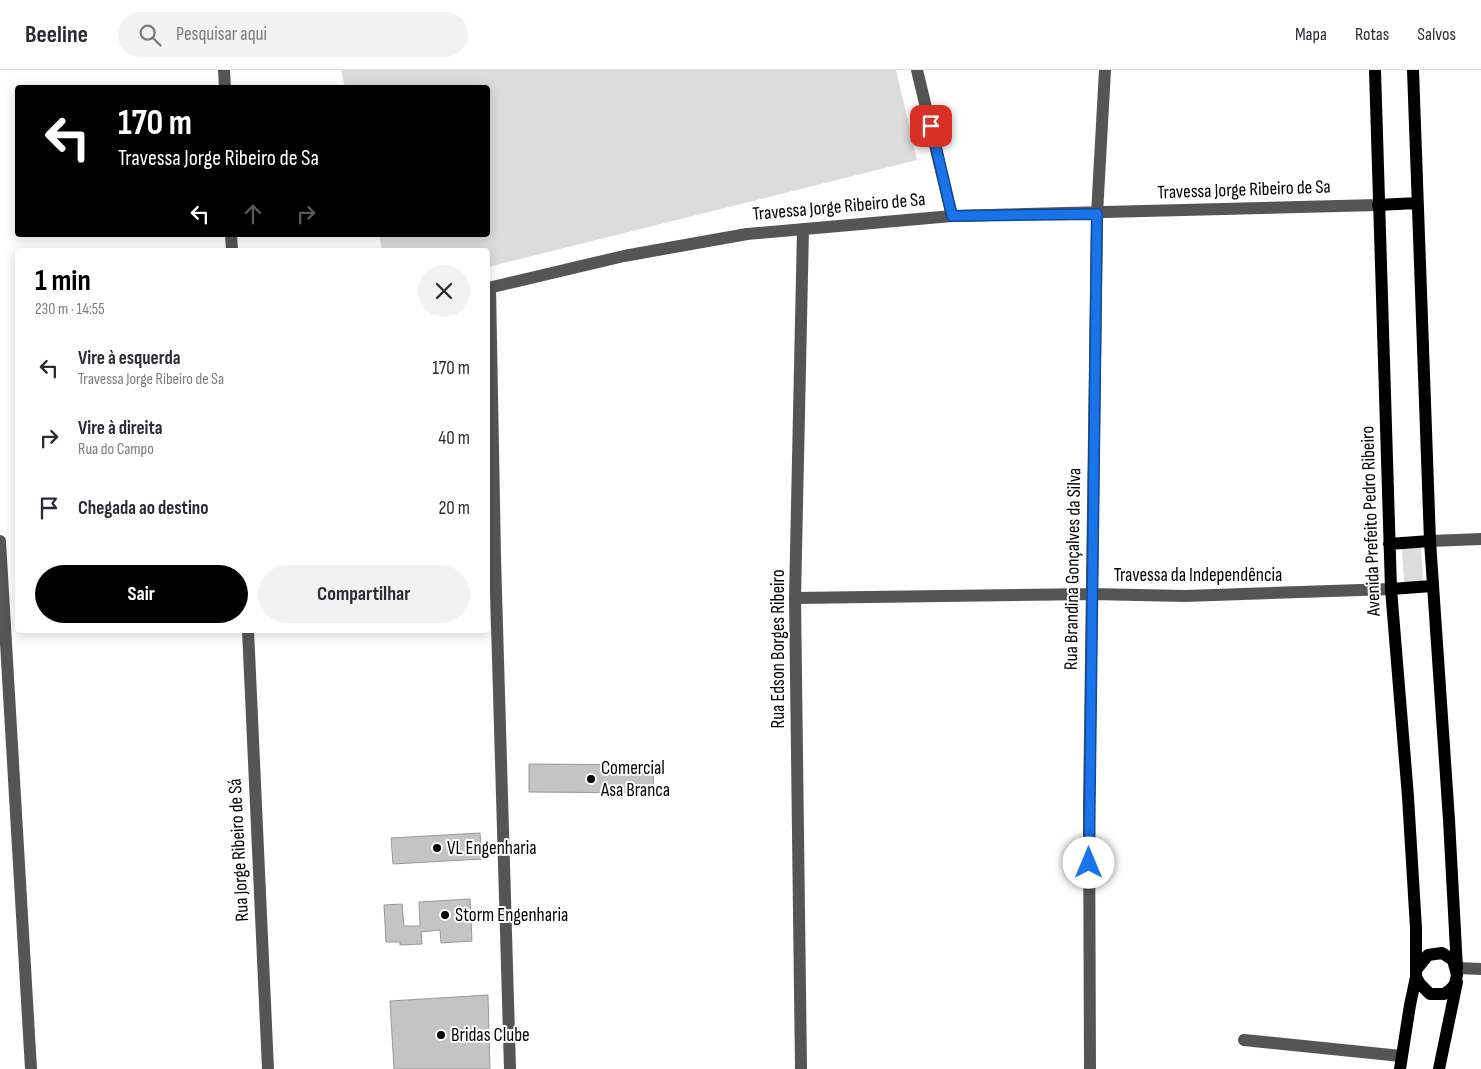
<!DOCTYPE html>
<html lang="pt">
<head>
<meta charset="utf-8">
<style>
	body { margin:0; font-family:"Sofia Sans Condensed",sans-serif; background:#f2f2f3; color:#2b2b33; height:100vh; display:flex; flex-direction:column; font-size:19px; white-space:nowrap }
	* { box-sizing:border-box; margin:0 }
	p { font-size:16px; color:#7c7c81 }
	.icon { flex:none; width:28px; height:28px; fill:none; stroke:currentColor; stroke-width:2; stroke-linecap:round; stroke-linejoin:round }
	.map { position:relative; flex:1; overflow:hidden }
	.side { position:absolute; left:15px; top:178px; width:475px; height:385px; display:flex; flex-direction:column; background:#fff; border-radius:5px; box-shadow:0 2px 12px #0003 }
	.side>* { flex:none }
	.banner { position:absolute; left:15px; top:15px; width:475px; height:152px; border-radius:5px; box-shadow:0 2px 12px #0003; background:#000; color:#fff; overflow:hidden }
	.pin { position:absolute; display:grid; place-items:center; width:42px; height:42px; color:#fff; margin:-21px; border-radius:10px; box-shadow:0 2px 8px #0006 }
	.me { position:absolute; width:55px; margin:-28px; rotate:0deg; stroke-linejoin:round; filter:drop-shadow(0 0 4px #0008) }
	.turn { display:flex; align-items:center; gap:18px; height:105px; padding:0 20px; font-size:22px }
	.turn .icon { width:65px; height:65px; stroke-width:2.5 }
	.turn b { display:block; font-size:35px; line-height:42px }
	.lanes { display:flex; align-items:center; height:48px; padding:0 20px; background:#0003; justify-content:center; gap:25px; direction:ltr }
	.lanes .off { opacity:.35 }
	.round { display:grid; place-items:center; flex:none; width:52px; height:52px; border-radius:26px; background:#f2f2f3 }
	.head { display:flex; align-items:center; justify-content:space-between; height:85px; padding:0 20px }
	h1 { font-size:30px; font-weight:700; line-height:38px; color:#000 }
	.cta { display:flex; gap:10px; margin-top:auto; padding:10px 20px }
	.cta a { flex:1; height:58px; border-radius:30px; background:#000; color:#fff; font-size:20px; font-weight:700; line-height:58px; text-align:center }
	.cta a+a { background:#f2f2f3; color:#2b2b33 }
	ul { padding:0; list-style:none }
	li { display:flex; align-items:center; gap:15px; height:70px; padding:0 20px }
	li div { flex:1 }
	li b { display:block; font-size:19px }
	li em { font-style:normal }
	header { display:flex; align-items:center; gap:30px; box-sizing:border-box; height:70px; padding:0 25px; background:#fff; border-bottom:1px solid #e1e1e2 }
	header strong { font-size:24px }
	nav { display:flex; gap:28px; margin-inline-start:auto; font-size:18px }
	.search { width:350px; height:45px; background:#f2f2f3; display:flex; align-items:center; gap:12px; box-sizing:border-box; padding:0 18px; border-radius:28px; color:#7c7c81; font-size:19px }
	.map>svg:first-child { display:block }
	.green { fill:#dcdcdc }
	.building { fill:#c4c4c4; stroke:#999 }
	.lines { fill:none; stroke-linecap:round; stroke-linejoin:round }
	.minor { stroke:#555; stroke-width:12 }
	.major { stroke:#000; stroke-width:12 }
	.route-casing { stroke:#114b97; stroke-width:12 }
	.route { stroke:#1a73e8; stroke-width:9 }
	.poi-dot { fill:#000; stroke:#fff; stroke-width:2 }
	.labels { text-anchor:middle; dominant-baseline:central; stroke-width:4; stroke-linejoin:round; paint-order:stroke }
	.street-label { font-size:19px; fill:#000; stroke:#fff }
	.poi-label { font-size:19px; fill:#000; stroke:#fff; text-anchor:start }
</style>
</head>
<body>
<header>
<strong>Beeline</strong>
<div class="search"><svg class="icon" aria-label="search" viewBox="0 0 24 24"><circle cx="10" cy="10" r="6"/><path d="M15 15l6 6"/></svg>Pesquisar aqui</div>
<nav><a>Mapa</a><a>Rotas</a><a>Salvos</a></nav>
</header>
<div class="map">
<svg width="1481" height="999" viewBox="0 0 1481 999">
	<rect width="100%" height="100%" fill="#fff"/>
	<path class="green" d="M341 0H896L917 90 488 197V180H382L379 165H488V18L345 17Z
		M1402 478H1421L1423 513 1404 512Z"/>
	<path class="building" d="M529 694 653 695 654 723 529 722Z
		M480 763 482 789 393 794 391 768Z
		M470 829 472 871 441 873 440 860 421 862 422 874 400 875V872H386L384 835 402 834 404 856H420L419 832Z
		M488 925 490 999H394L390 931Z"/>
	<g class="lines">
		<path class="minor" d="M224 0 225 18
			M917 0 952 146
			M231 165 232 180
			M488 218 624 186 747 164 952 146 1378 135
			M490 218 495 487 510 999
			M0 471 31 999
			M1430 471 1481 469
			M795 528 1091 524 1185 526 1391 519
			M248 560 268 999
			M1457 898 1481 899
			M1244 970 1401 986
			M801 999 795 528 803 159
			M1090 999 1089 735 1097 144 1105 0"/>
		<path class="major" d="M1375 0 1391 519 1408 727 1416 858V907L1420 914 1430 924H1444L1450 920 1455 914 1457 905 1453 890 1442 883 1428 885 1416 900
			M1413 0 1430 471 1449 750 1457 898
			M1378 135 1417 133
			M1389 474 1430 471
			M1391 519 1432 516
			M1400 999 1410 935 1416 907
			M1439 999 1457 912"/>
	</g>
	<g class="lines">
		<defs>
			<path id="route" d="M931 56 952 146 1097 144 1089 793"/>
		</defs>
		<use href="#route" class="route-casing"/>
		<use href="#route" class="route"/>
	</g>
	<g class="poi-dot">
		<circle cx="591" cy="709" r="5"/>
		<circle cx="437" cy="778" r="5"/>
		<circle cx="445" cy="845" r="5"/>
		<circle cx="441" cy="965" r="5"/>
	</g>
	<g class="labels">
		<g class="street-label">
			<text transform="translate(1244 120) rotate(-2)">Travessa Jorge Ribeiro de Sa</text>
			<text transform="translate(839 137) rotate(-5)">Travessa Jorge Ribeiro de Sa</text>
			<text transform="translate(1371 451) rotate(-92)">Avenida Prefeito Pedro Ribeiro</text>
			<text transform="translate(1073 499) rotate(-89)">Rua Brandina Gonçalves da Silva</text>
			<text x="1198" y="505">Travessa da Independência</text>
			<text transform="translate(778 579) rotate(-90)">Rua Edson Borges Ribeiro</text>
			<text transform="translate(239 780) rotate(-93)">Rua Jorge Ribeiro de Sá</text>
		</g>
		<g class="poi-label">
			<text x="601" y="698">Comercial<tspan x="601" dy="22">Asa Branca</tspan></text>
			<text x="447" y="778">VL Engenharia</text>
			<text x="455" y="845">Storm Engenharia</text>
			<text x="451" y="965">Bridas Clube</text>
		</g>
	</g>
</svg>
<div class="pin" style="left:931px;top:56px;background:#d93025"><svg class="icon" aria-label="arrive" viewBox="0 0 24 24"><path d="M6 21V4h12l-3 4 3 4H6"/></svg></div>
<svg class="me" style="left:1089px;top:793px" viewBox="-20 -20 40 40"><circle r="19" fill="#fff"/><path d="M0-13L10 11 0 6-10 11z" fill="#1a73e8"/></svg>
<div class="banner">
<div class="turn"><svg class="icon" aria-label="left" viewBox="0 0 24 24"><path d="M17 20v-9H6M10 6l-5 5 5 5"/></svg><div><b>170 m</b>Travessa Jorge Ribeiro de Sa</div></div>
<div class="lanes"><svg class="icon" aria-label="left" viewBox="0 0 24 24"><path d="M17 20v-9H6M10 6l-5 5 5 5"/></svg><svg class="icon off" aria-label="ahead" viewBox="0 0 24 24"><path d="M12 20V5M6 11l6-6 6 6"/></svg><svg class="icon off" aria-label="right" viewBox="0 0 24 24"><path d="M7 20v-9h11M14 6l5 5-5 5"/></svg></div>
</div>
<section class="side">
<div class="head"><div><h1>1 min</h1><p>230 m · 14:55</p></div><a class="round"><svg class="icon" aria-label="close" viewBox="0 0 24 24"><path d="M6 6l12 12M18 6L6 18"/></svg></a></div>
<ul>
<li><svg class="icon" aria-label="left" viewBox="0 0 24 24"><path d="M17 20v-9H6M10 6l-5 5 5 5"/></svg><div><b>Vire à esquerda</b><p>Travessa Jorge Ribeiro de Sa</p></div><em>170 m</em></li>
<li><svg class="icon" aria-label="right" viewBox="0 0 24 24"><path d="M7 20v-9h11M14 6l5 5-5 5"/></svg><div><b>Vire à direita</b><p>Rua do Campo</p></div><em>40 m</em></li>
<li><svg class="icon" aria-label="arrive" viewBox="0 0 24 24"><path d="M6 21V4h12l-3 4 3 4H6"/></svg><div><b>Chegada ao destino</b></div><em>20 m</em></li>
</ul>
<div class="cta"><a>Sair</a><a>Compartilhar</a></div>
</section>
</div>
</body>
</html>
